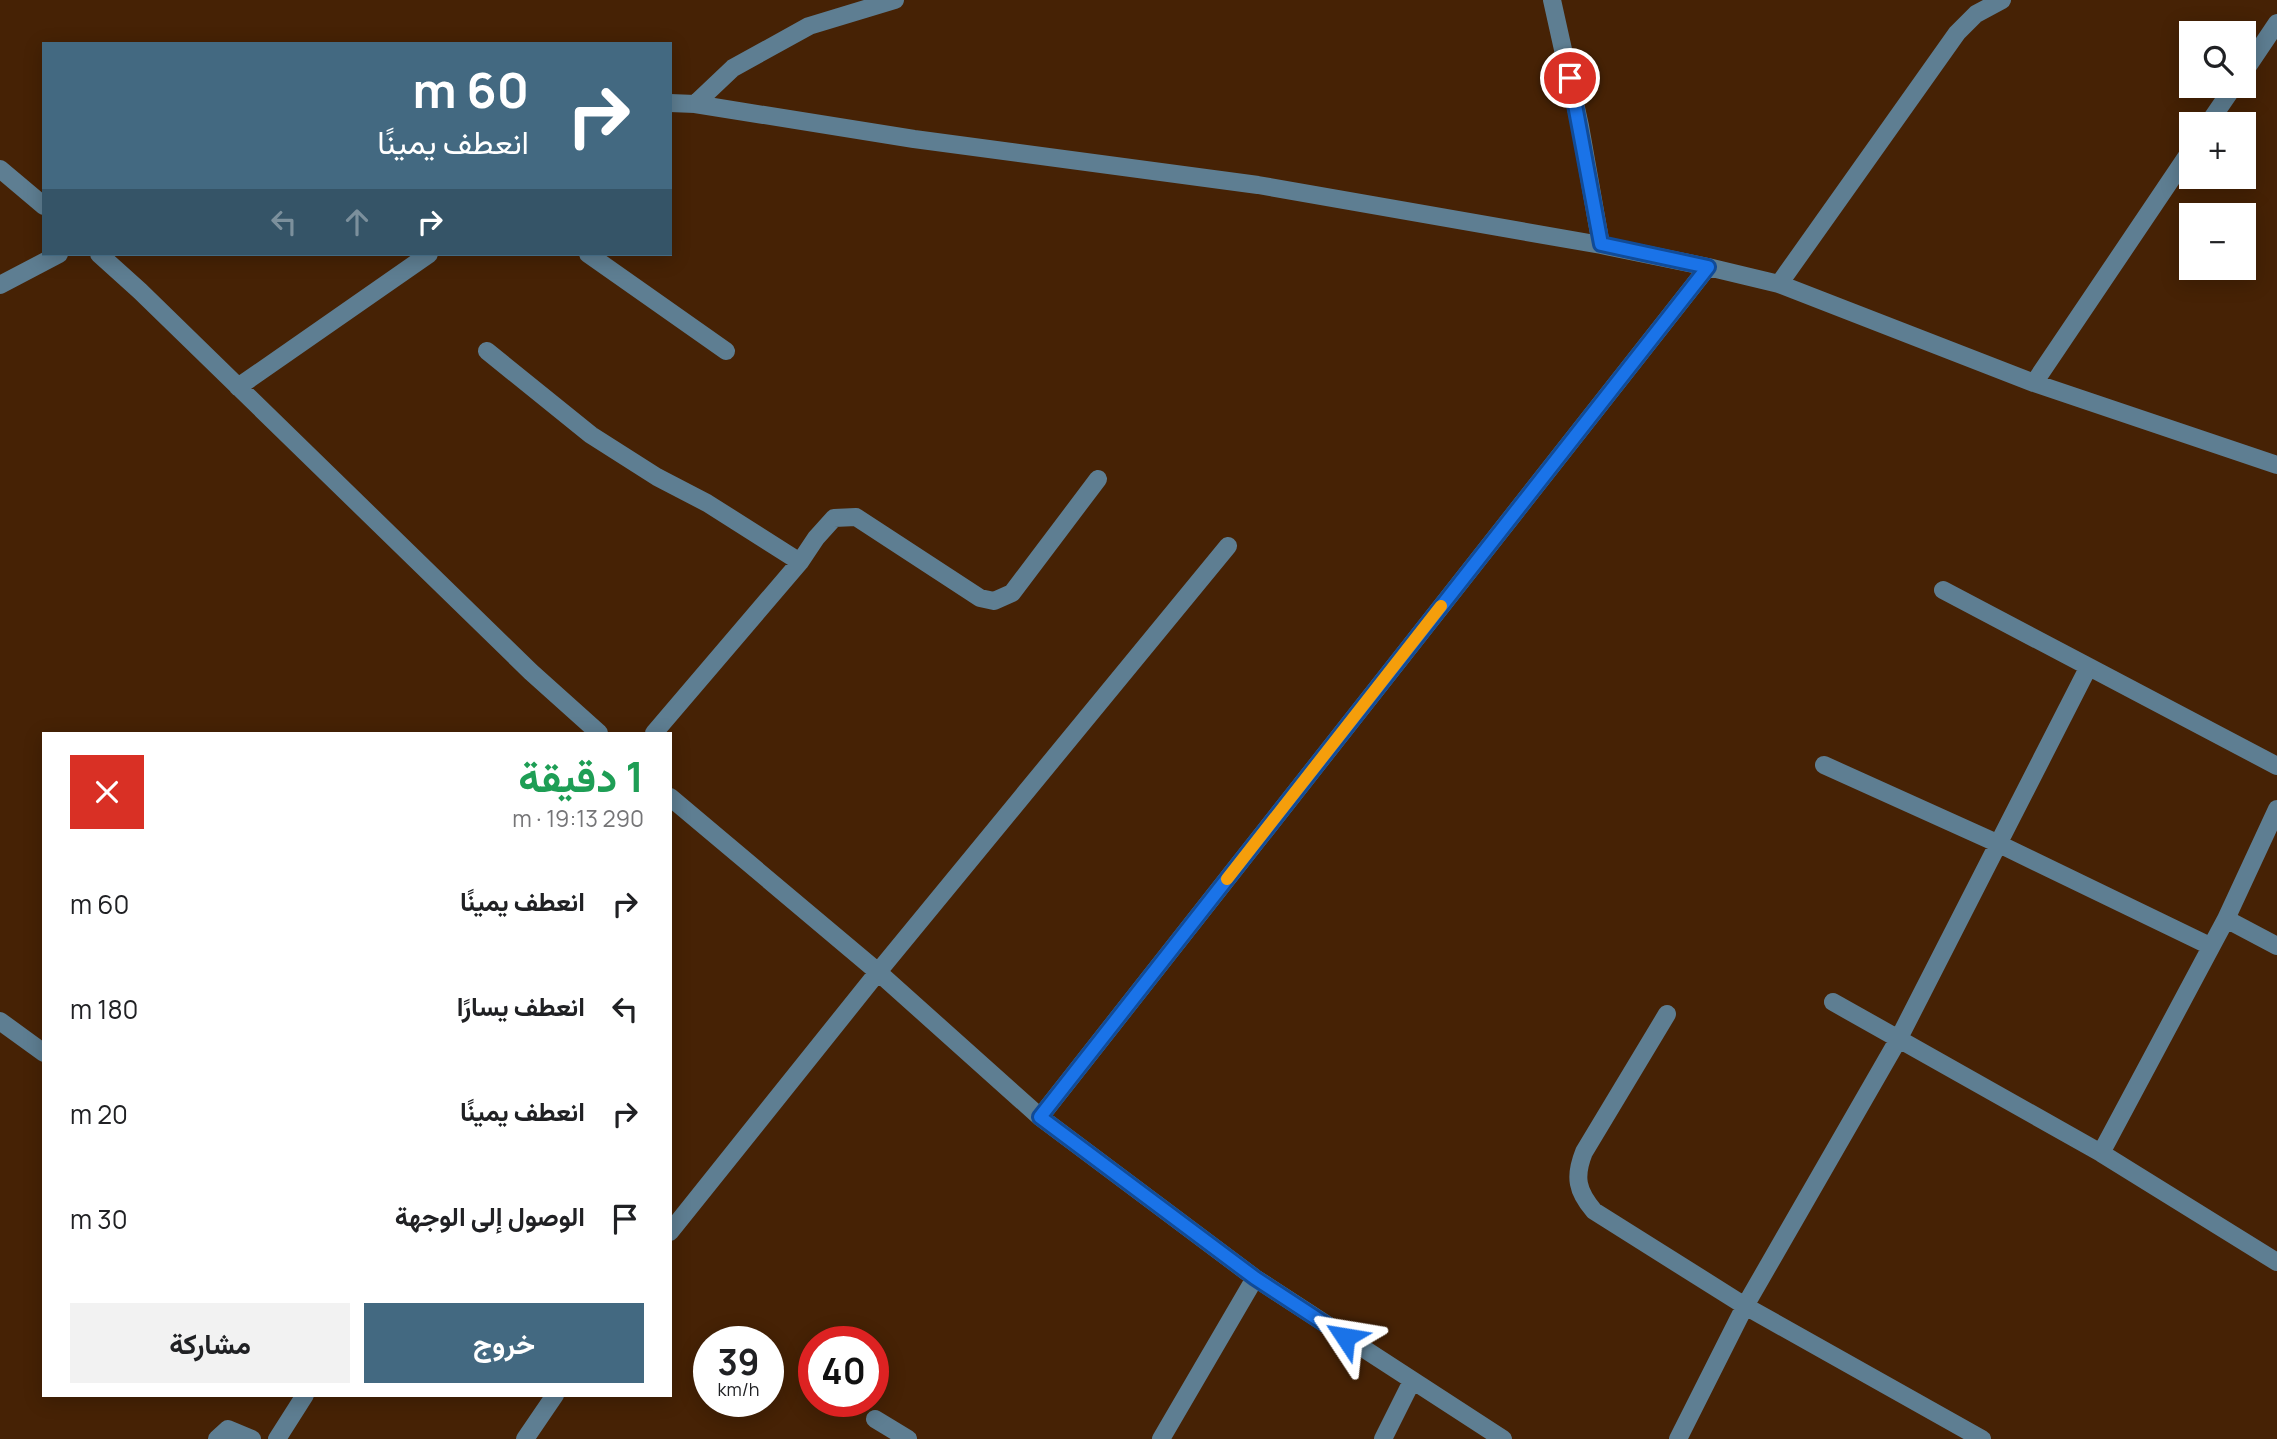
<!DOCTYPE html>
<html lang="ar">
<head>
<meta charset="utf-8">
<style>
	body { margin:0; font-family:Manrope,Vazirmatn,sans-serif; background:#f2f2f2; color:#202124; direction:rtl; height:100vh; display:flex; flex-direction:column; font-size:26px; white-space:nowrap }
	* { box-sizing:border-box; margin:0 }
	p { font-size:23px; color:#757577 }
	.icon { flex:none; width:38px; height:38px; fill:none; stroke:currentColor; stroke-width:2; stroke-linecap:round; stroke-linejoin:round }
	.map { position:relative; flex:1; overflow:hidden; direction:ltr }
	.panel { position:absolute; left:42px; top:732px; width:630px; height:665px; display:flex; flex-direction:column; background:#fff; border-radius:0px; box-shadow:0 4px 18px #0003; direction:rtl }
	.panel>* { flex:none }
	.guide { position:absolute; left:42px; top:42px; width:630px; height:214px; border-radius:0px; box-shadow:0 4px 18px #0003; direction:rtl; background:#436981; color:#fff; overflow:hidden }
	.controls { position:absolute; left:2179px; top:21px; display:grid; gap:14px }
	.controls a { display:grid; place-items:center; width:77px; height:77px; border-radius:0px; background:#fff; box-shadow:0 4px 18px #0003; font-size:35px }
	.speed { position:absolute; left:693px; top:1326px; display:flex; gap:14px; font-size:35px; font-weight:700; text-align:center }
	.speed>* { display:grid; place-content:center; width:91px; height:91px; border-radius:50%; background:#fff; box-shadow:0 4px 18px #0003; line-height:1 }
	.speed small { font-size:18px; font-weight:400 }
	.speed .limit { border:10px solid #d22; background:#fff; color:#111 }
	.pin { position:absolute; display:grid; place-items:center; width:60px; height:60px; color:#fff; margin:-30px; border:4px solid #fff; border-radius:50%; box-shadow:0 2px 7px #0007 }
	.me { position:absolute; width:77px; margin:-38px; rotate:303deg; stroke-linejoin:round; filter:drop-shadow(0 0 5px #0008) }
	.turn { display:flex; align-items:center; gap:24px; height:147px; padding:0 28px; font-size:32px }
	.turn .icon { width:91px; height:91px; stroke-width:2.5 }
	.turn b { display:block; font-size:49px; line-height:60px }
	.lanes { display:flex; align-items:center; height:66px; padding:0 28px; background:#0003; justify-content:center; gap:35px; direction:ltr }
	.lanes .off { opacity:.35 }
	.round { display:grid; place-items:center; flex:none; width:74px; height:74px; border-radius:0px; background:#f2f2f2 }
	.overview { display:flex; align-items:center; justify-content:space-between; height:119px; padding:0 28px }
	h1 { font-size:42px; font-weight:700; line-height:52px; color:#1e9e55 }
	.action { display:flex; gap:14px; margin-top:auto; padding:14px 28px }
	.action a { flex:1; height:80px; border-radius:0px; background:#436981; color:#fff; font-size:28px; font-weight:700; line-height:80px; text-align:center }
	.action a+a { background:#f2f2f2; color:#202124 }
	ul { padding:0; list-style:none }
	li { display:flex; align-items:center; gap:21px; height:105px; padding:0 28px }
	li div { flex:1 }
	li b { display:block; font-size:26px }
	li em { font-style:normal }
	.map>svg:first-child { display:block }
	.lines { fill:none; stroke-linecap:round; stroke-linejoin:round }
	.minor { stroke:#5e7e92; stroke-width:18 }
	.route-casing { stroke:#114b97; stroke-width:18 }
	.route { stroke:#1a73e8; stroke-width:12 }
	.slow { stroke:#f59e0b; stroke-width:12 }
</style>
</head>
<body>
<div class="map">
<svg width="2277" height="1439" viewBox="0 0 2277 1439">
	<rect width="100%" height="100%" fill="#462205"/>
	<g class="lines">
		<path class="minor" d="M1552 0 1580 126 1601 245
			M2244 72 2277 23
			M670 103 695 104 914 139 1258 185 1601 245 1708 267 1779 284 2034 383 2277 465
			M695 104 733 68 809 26 895 0
			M2208 124 2234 86
			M0 169 44 206
			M99 254 140 291 531 672 599 733
			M588 254 726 351
			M1779 284 1957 33 1976 14 2002 0
			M0 285 59 254
			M487 351 591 435 657 477 707 503 800 562
			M2034 383 2191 150
			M238 387 429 254
			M1943 590 2277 766
			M654 733 800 562 816 538 834 518 856 517 980 598 994 601 1012 593 1098 479
			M1824 765 1999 844 2210 946
			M670 797 878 972 1040 1117 1255 1278 1503 1439
			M2226 919 2277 946
			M1833 1002 2101 1153 2277 1262
			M1667 1014 1584 1152C1574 1177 1577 1191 1594 1211L1745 1306 1982 1439
			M0 1021 44 1053
			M1040 1117 1708 267
			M2101 1153 2226 919 2277 809
			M670 1232 878 972 1228 546
			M875 1419 908 1439
			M217 1439 228 1429 252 1439
			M277 1439 305 1395
			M525 1439 555 1395
			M1161 1439 1255 1278
			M1383 1439 1412 1381
			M1678 1439 1745 1306 1898 1040 2088 668"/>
	</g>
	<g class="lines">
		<defs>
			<path id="route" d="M1345 1337 1255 1278 1040 1117 1708 267 1601 244 1570 78"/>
		</defs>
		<use href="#route" class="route-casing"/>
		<use href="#route" class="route"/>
		<path class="slow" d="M1227 879 1441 606"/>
	</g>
</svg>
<div class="controls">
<a><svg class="icon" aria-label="search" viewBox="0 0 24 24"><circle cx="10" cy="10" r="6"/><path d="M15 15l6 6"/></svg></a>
<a>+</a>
<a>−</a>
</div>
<div class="speed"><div>39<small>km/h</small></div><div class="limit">40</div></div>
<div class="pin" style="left:1570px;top:78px;background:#d93025"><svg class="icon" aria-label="arrive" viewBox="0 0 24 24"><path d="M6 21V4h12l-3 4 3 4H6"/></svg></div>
<svg class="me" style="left:1345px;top:1337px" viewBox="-20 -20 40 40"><path d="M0-17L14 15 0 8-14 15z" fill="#1a73e8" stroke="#fff" stroke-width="4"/></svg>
<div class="guide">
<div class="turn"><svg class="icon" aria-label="right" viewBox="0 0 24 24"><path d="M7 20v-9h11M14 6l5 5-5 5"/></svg><div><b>60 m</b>انعطف يمينًا</div></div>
<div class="lanes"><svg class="icon off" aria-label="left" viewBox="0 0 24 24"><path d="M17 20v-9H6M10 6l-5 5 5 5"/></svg><svg class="icon off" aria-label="ahead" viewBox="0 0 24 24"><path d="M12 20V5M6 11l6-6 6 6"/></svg><svg class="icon" aria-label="right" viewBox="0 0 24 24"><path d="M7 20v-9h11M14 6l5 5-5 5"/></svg></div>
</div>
<section class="panel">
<div class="overview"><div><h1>1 دقيقة</h1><p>290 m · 19:13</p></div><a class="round" style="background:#d93025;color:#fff"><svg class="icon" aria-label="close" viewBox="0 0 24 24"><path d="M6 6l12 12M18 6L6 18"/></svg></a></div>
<ul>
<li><svg class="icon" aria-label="right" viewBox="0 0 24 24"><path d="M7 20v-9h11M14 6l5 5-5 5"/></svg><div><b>انعطف يمينًا</b></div><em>60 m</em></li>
<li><svg class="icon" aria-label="left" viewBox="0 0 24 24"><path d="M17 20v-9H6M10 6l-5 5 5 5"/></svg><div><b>انعطف يسارًا</b></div><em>180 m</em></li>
<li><svg class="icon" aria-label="right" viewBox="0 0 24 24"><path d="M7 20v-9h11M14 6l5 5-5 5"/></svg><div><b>انعطف يمينًا</b></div><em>20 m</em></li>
<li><svg class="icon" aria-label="arrive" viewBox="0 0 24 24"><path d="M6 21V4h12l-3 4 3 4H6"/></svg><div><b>الوصول إلى الوجهة</b></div><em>30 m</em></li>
</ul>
<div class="action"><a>خروج</a><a>مشاركة</a></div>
</section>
</div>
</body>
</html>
